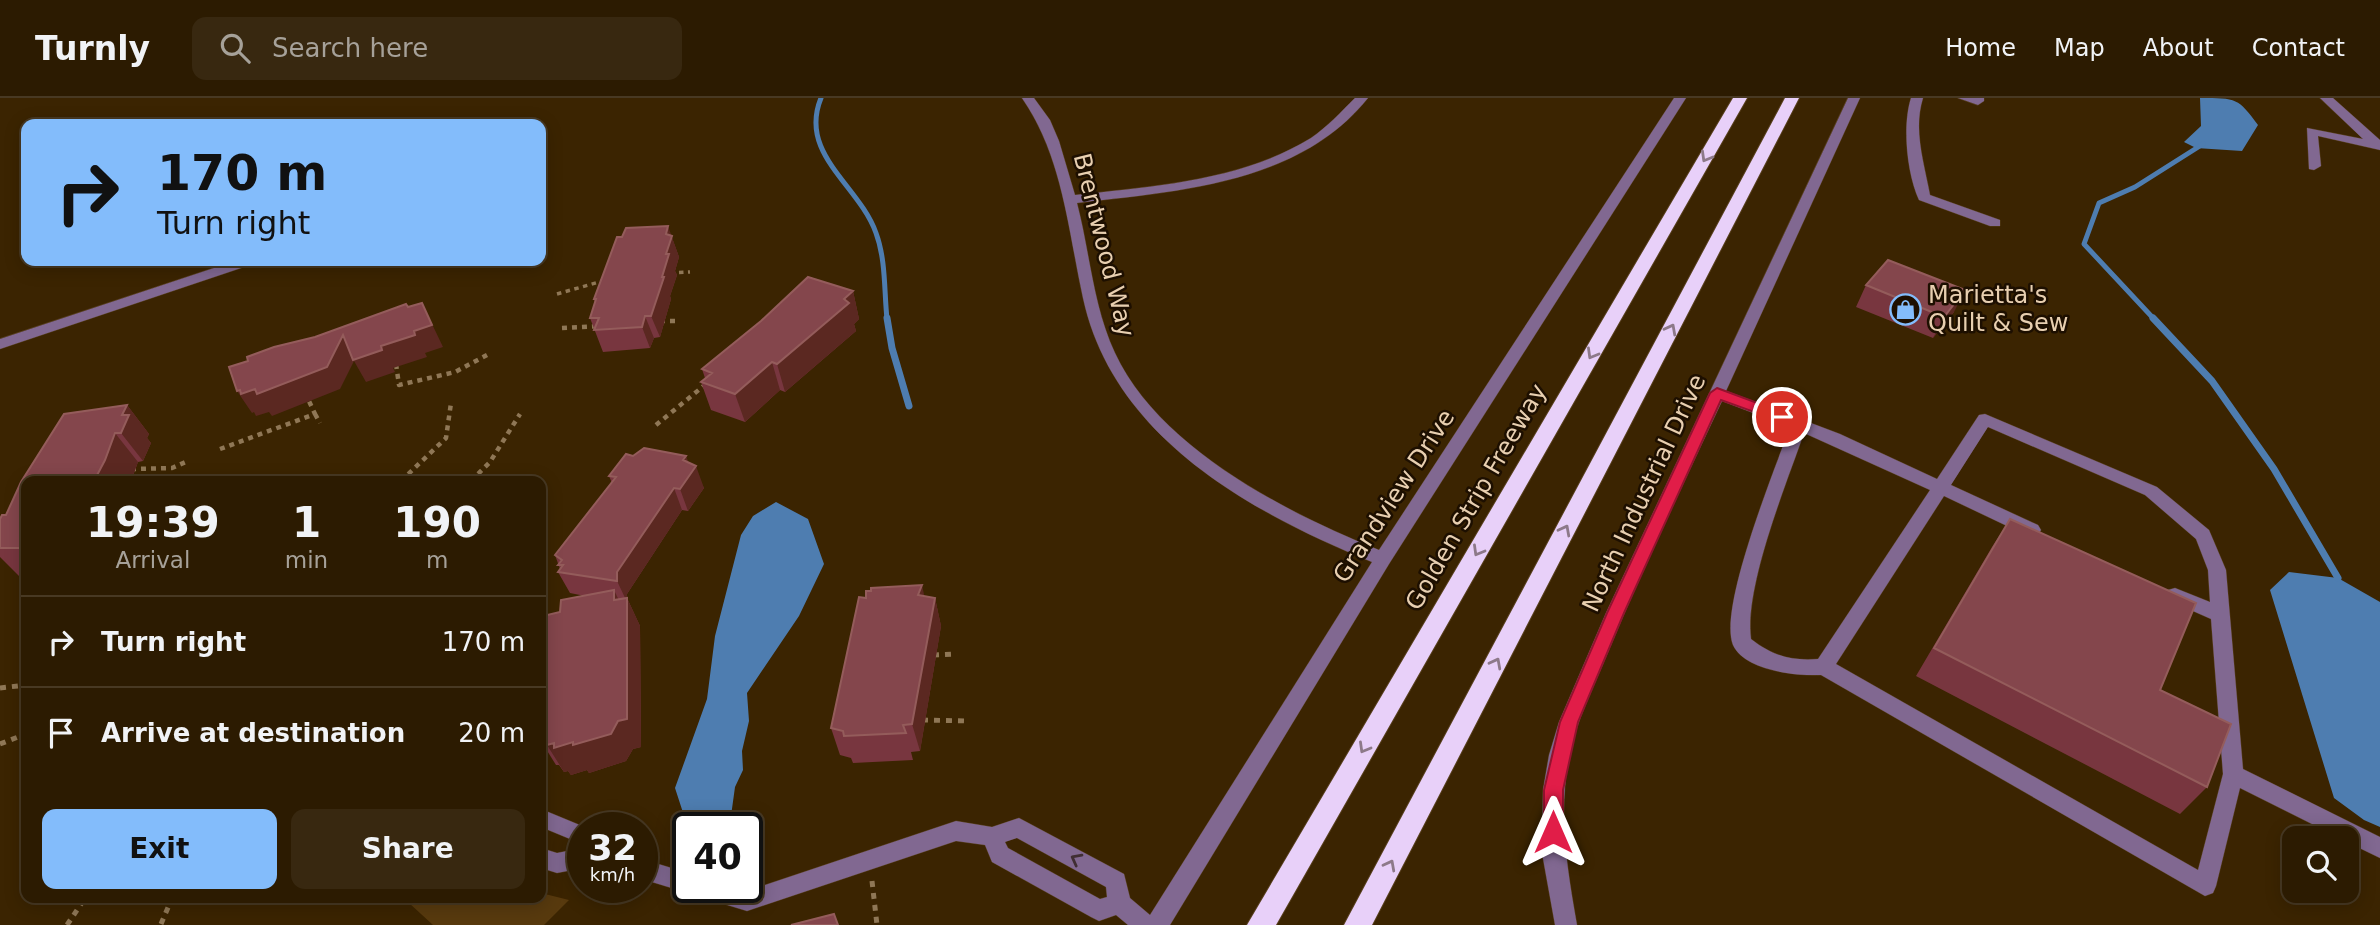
<!DOCTYPE html>
<html lang="en">
<head>
<meta charset="utf-8">
<style>
	body { margin:0; font-family:"DejaVu Sans",sans-serif; background:#382810; color:#f1f3f6; height:100vh; display:flex; flex-direction:column; font-size:26px; white-space:nowrap }
	* { box-sizing:border-box; margin:0 }
	p { font-size:23px; color:#a6a199 }
	.icon { flex:none; width:38px; height:38px; fill:none; stroke:currentColor; stroke-width:2; stroke-linecap:round; stroke-linejoin:round }
	.map { position:relative; flex:1; overflow:hidden }
	.sheet { position:absolute; left:21px; top:378px; width:525px; height:427px; display:flex; flex-direction:column; background:#2c1b01; border-radius:14px; box-shadow:0 4px 18px #0003,0 0 0 2px #483923 }
	.sheet>* { flex:none }
	.hud { position:absolute; left:21px; top:21px; width:525px; height:147px; border-radius:14px; box-shadow:0 4px 18px #0003,0 0 0 2px #483923; background:#83bcfb; color:#111; overflow:hidden }
	.controls { position:absolute; left:2282px; top:728px; display:grid; gap:14px }
	.controls a { display:grid; place-items:center; width:77px; height:77px; border-radius:14px; background:#2c1b01; box-shadow:0 4px 18px #0003,0 0 0 2px #483923; font-size:35px }
	.speed { position:absolute; left:567px; top:714px; display:flex; gap:14px; font-size:35px; font-weight:700; text-align:center }
	.speed>* { display:grid; place-content:center; width:91px; height:91px; border-radius:50%; background:#2c1b01; box-shadow:0 4px 18px #0003,0 0 0 2px #483923; line-height:1 }
	.speed small { font-size:18px; font-weight:400 }
	.speed .limit { border:4px solid #111; border-radius:10px; background:#fff; color:#111 }
	.pin { position:absolute; display:grid; place-items:center; width:60px; height:60px; color:#fff; margin:-30px; border:4px solid #fff; border-radius:50%; box-shadow:0 2px 7px #0007 }
	.me { position:absolute; width:77px; margin:-38px; rotate:0deg; stroke-linejoin:round; filter:drop-shadow(0 0 5px #0008) }
	.turn { display:flex; align-items:center; gap:24px; height:147px; padding:0 21px; font-size:32px }
	.turn .icon { width:91px; height:91px; stroke-width:2.5 }
	.turn b { display:block; font-size:49px; line-height:60px }
	.eta { display:flex; justify-content:space-evenly; align-items:center; height:119px; text-align:center }
	.eta b { font-size:42px; font-weight:700; line-height:49px }
	.action { display:flex; gap:14px; margin-top:auto; padding:14px 21px }
	.action a { flex:1; height:80px; border-radius:14px; background:#83bcfb; color:#111; font-size:28px; font-weight:700; line-height:80px; text-align:center }
	.action a+a { background:#382810; color:#f1f3f6 }
	ul { padding:0; list-style:none }
	li { display:flex; align-items:center; gap:21px; height:91px; padding:0 21px; border-top:2px solid #483923 }
	li div { flex:1 }
	li b { display:block; font-size:26px }
	li em { font-style:normal }
	header { display:flex; align-items:center; gap:42px; box-sizing:border-box; height:98px; padding:0 35px; background:#2c1b01; border-bottom:2px solid #483923 }
	header strong { font-size:33px }
	nav { display:flex; gap:38px; margin-inline-start:auto; font-size:24px }
	.search { width:490px; height:63px; background:#382810; display:flex; align-items:center; gap:18px; box-sizing:border-box; padding:0 24px; border-radius:14px; color:#a6a199; font-size:26px }
	.map>svg:first-child { display:block }
	.green { fill:#583a0e }
	.water { fill:#4e7db0 }
	.lines { fill:none; stroke-linecap:round; stroke-linejoin:round }
	.stream-far1 { stroke:#4e7db0; stroke-width:5 }
	.stream { stroke:#4e7db0; stroke-width:7 }
	.minor-casing { stroke:#573f1d; stroke-width:1 }
	.highway-casing { stroke:#573f1d; stroke-width:2 }
	.path-far2 { stroke:#8f7756; stroke-width:3.5; stroke-dasharray:4.5 4.5; stroke-linecap:butt }
	.path-far1 { stroke:#8f7756; stroke-width:4.5; stroke-dasharray:5 5; stroke-linecap:butt }
	.path { stroke:#8f7756; stroke-width:5; stroke-dasharray:6 6; stroke-linecap:butt }
	.minor { fill:#816891; fill-rule:evenodd }
	.highway { fill:#e8d0f9; fill-rule:evenodd }
	.wall { fill:#78363f }
	.shaded-wall { fill:#5b2821 }
	.building { fill:#84464c; stroke:#945c5b; stroke-width:2 }
	.oneway { stroke:#8d7989 }
	.oneway2 { stroke:#402e33 }
	.route { fill:#e11d48; stroke:#92132f; stroke-width:2 }
	.labels { text-anchor:middle; dominant-baseline:central; stroke-width:5; stroke-linejoin:round; paint-order:stroke }
	.street-label { font-size:24px; fill:#e8cfb0; stroke:#1d0f00 }
	.poi-label { font-size:24px; fill:#e8cfb0; stroke:#1d0f00; text-anchor:start }
</style>
</head>
<body>
<header>
<strong>Turnly</strong>
<div class="search"><svg class="icon" aria-label="search" viewBox="0 0 24 24"><circle cx="10" cy="10" r="6"/><path d="M15 15l6 6"/></svg>Search here</div>
<nav><a>Home</a><a>Map</a><a>About</a><a>Contact</a></nav>
</header>
<div class="map">
<svg width="2380" height="827" viewBox="0 0 2380 827">
	<rect width="100%" height="100%" fill="#3b2401"/>
	<path class="green" d="M541 795 569 802 544 827H433L409 805 413 800H541Z"/>
	<path class="water" d="M2200 0C2237 0 2238 0 2258 27L2242 53 2196 50 2184 44 2201 28Z
		M776 404 808 421 824 466 799 518 747 595 749 623 742 653 743 672 735 689 731 718 718 730H688L675 690 707 601 715 538 741 437 753 418Z
		M2289 474 2338 480 2380 504V729L2364 722 2334 700 2270 492Z"/>
	<g class="lines">
		<path class="stream-far1" d="M821 0C798 56 859 87 876 135 886 162 884 193 887 221
			M2154 221 2084 146 2099 105 2135 89 2203 46"/>
		<path class="stream" d="M887 220 892 250 909 308
			M2153 220 2212 283 2274 371 2338 480"/>
		<defs>
			<path id="minor" d="M1022 0H1034L1050 22 1059 43 1075 97C1154 88 1241 83 1311 40 1327 29 1341 14 1355 0H1368C1299 86 1179 93 1077 105 1090 155 1093 208 1115 255 1159 350 1287 415 1379 452L1674 0H1686L1389 466 1170 827H1128L1116 817 1099 823 1091 819 992 764 985 747 956 743 747 813 701 799 692 794 688 795 642 781V761L688 775V789H736L747 793 956 723 992 729 1019 720 1124 776 1130 800 1150 817 1372 464C1250 414 1113 339 1083 200 1068 132 1063 59 1022 0ZM1017 740 1106 789 1107 799 1100 801 1008 750 1005 744Z
				M1848 0H1860L1726 293 1840 336 1937 381 1979 317 1985 316 2157 389 2209 432 2226 472 2243 671 2380 739V760L2347 744V740H2340L2240 690 2216 788 2213 795 2205 798 1821 577C1797 578 1745 573 1733 547 1718 510 1775 371 1790 329L1722 303C1683 386 1643 469 1608 554 1594 588 1576 623 1569 659 1558 717 1567 770 1577 827H1555L1542 755 1543 692 1549 657 1559 624 1606 515ZM1988 329 2145 397 2196 441 2208 472 2210 504 2175 490 2168 492 2166 497 2168 502 2211 521 2223 676 2198 772 1836 566 1944 398 2026 437H2038L2041 432 2038 427 1951 387ZM1804 335 1930 392 1818 561C1791 563 1773 558 1751 541 1744 489 1786 387 1804 335Z
				M1911 0H1923C1913 32 1924 64 1930 97L2000 122V128H1990L1919 102C1907 76 1902 28 1911 0Z
				M1958 0H1984V3L1978 7Z
				M2320 0H2333L2380 42V52L2318 38 2321 68 2314 72 2309 71 2307 30 2363 41Z
				M235 163H255L253 166 0 251V241Z
				M541 711 587 730H583V770L557 775 541 770V750L557 755 582 750 575 748 570 741 541 729Z"/>
			<path id="highway" d="M1733 0H1747L1276 827H1247Z
				M1785 0H1799L1372 827H1344Z"/>
		</defs>
		<use href="#minor" class="minor-casing"/>
		<use href="#highway" class="highway-casing"/>
		<path class="path-far2" d="M670 175 690 174
			M557 196 606 182"/>
		<path class="path-far1" d="M660 223H677
			M562 230 599 228
			M396 266 399 287 455 274 487 257
			M315 316 320 325
			M656 327 706 286
			M220 351 315 316 308 301
			M131 371 172 370 188 363
			M267 383 271 375
			M401 383 446 340 451 305
			M471 383 490 364 520 316"/>
		<path class="path" d="M933 557 957 556
			M0 590 26 587
			M922 622 970 623
			M0 646 26 636
			M872 783 877 827
			M161 826 172 800
			M67 827 85 800"/>
		<use href="#minor" class="minor"/>
		<use href="#highway" class="highway"/>
	</g>
	<path class="wall" d="M671 137 679 159 675 173 677 177 670 198 671 201 660 239 654 240 650 250 603 254 590 220 595 204 594 201Z
		M1866 187 1954 214 1933 240 1856 209Z
		M853 193 859 221 854 226 856 233 785 294 780 292 745 324 711 312 701 284 705 280 702 271Z
		M127 307 149 336 147 340 151 345 143 363 138 364 131 383H26V478H19L0 459V421L2 417H6L21 384 64 316Z
		M689 364 704 390 688 413 682 412 627 496V500L640 528 641 649 633 651 626 663 589 675 587 672 571 677 568 673 564 674 559 667H556L541 643 544 548 541 543 560 514 585 498 570 495 558 474 560 471 555 457 612 385 609 378Z
		M2010 421 2160 592 2207 689 2180 716 1916 578 1992 449Z
		M925 498 935 500 941 528 920 653 911 654 913 662 853 665 851 660 840 657 831 630 866 500Z"/>
	<path class="shaded-wall" d="M668 128 679 159 675 173 677 177 670 198 671 201 660 239 651 218 662 179 666 156V136Z
		M1965 192 1954 214 1933 240 1944 219Z
		M853 193 859 221 854 226 856 233 785 294 777 266Z
		M422 205 443 249 425 255 427 259 393 270 395 274 366 284 354 263 340 291 272 318 269 314 256 318 254 314 252 315 237 293 343 237 381 248 414 233Z
		M645 218 654 240 650 250 642 229Z
		M772 264 780 292 745 324 735 296Z
		M127 307 149 336 147 340 151 345 143 363 121 335 122 317Z
		M115 335 138 364 131 383H94Z
		M686 358 692 373 696 368 704 390 688 413 680 391 683 362Z
		M674 390 682 412 627 496V500L640 528 641 649 633 651 626 663 589 675 587 672 571 677 568 673 564 674 547 647 614 502V492L627 519V504L617 483V474Z
		M922 487 928 515 918 497Z
		M935 500 941 528 920 653 912 626Z"/>
	<path class="building" d="M668 128 666 136 672 138 666 156H669L662 179H664L651 218H645L642 229 594 232 599 220H590L596 201H594L617 139H622L626 130Z
		M1888 162 1965 192 1944 219 1866 187Z
		M808 179 853 193 844 201 849 205 777 266 772 264 735 296 701 284 712 275 702 271 761 223Z
		M422 205 432 227 414 233 415 237 381 248 382 252 353 262 343 237 327 269 257 296 255 291 241 296 240 292 237 293 229 269 248 263 247 259 274 249 315 239 406 206 408 209Z
		M127 307 122 317H129L121 335H115L105 362 94 383H26V450H0V421L2 417H6L21 384 64 316Z
		M644 350 686 358 683 362 696 368 680 391 674 390 617 474V483L558 474 563 467H558L562 462 555 457 616 379 609 378 626 356 633 358Z
		M2010 421 2196 505 2160 592 2231 626 2207 689 1934 550Z
		M922 487 918 497 935 500 912 626 903 627 906 635 844 638 843 633 831 630 859 499 866 500V493H871V490Z
		M614 492V502L627 500V621L618 623 611 636 573 647V644L554 650V645L547 647 546 640H541V621L543 602H541V584L545 542 541 543 543 518 560 514 561 502Z
		M834 816 838 827H791Z"/>
	<defs><path id="oneway-chevron" d="M-2-3.5L2.5 0L-2 3.5" fill="none" stroke-width="1.6" stroke-linecap="round" stroke-linejoin="round" transform="scale(1.75)"/></defs>
	<g class="oneway">
		<use href="#oneway-chevron" transform="translate(1706 59) rotate(120)"/>
		<use href="#oneway-chevron" transform="translate(1671 231) rotate(-62)"/>
		<use href="#oneway-chevron" transform="translate(1592 256) rotate(120)"/>
		<use href="#oneway-chevron" transform="translate(1565 432) rotate(-62)"/>
		<use href="#oneway-chevron" transform="translate(1478 453) rotate(120)"/>
		<use href="#oneway-chevron" transform="translate(1496 565) rotate(-62)"/>
		<use href="#oneway-chevron" transform="translate(1364 650) rotate(120)"/>
		<use href="#oneway-chevron" transform="translate(1390 767) rotate(-62)"/>
	</g>
	<use class="oneway2" href="#oneway-chevron" transform="translate(1076 761) rotate(-152)"/>
	<path class="route" d="M1717 290 1787 316 1790 319 1782 324 1721 302 1624 515 1578 624 1563 692V734L1560 740 1553 743 1547 740 1544 734V692L1560 624 1607 515 1710 295Z"/>
	<defs>
		<symbol id="shop-ring" viewBox="-11 -11 22 22"><circle r="9.5" fill="#1d0f00" stroke="#83bcfb" stroke-width="1.5"/><path d="M-5-2.5h2.3a2.7 3.5 0 0 1 5.4 0H5L5.5 6h-11ZM-1.5-2.5h3a1.5 2.3 0 0 0-3 0Z" fill="#83bcfb"/></symbol>
	</defs>
	<g fill-rule="evenodd">
		<use href="#shop-ring" x="1888" y="194" width="35" height="35"/>
	</g>
	<g class="labels">
		<g class="street-label">
			<text transform="translate(1104 147) rotate(76)">Brentwood Way</text>
			<text transform="translate(1644 395) rotate(-65)">North Industrial Drive</text>
			<text transform="translate(1394 398) rotate(-57)">Grandview Drive</text>
			<text transform="translate(1476 399) rotate(-60)">Golden Strip Freeway</text>
		</g>
		<g class="poi-label">
			<text x="1928" y="197">Marietta's<tspan x="1928" dy="28">Quilt &amp; Sew</tspan></text>
		</g>
	</g>
</svg>
<div class="controls">
<a><svg class="icon" aria-label="search" viewBox="0 0 24 24"><circle cx="10" cy="10" r="6"/><path d="M15 15l6 6"/></svg></a>
</div>
<div class="speed"><div>32<small>km/h</small></div><div class="limit">40</div></div>
<div class="pin" style="left:1782px;top:319px;background:#d93025"><svg class="icon" aria-label="arrive" viewBox="0 0 24 24"><path d="M6 21V4h12l-3 4 3 4H6"/></svg></div>
<svg class="me" style="left:1553px;top:734px" viewBox="-20 -20 40 40"><path d="M0-17L14 15 0 8-14 15z" fill="#e11d48" stroke="#fff" stroke-width="4"/></svg>
<div class="hud">
<div class="turn"><svg class="icon" aria-label="right" viewBox="0 0 24 24"><path d="M7 20v-9h11M14 6l5 5-5 5"/></svg><div><b>170 m</b>Turn right</div></div>
</div>
<section class="sheet">
<div class="eta">
<div><b>19:39</b><p>Arrival</p></div>
<div><b>1</b><p>min</p></div>
<div><b>190</b><p>m</p></div>
</div>
<ul>
<li><svg class="icon" aria-label="right" viewBox="0 0 24 24"><path d="M7 20v-9h11M14 6l5 5-5 5"/></svg><div><b>Turn right</b></div><em>170 m</em></li>
<li><svg class="icon" aria-label="arrive" viewBox="0 0 24 24"><path d="M6 21V4h12l-3 4 3 4H6"/></svg><div><b>Arrive at destination</b></div><em>20 m</em></li>
</ul>
<div class="action"><a>Exit</a><a>Share</a></div>
</section>
</div>
</body>
</html>
